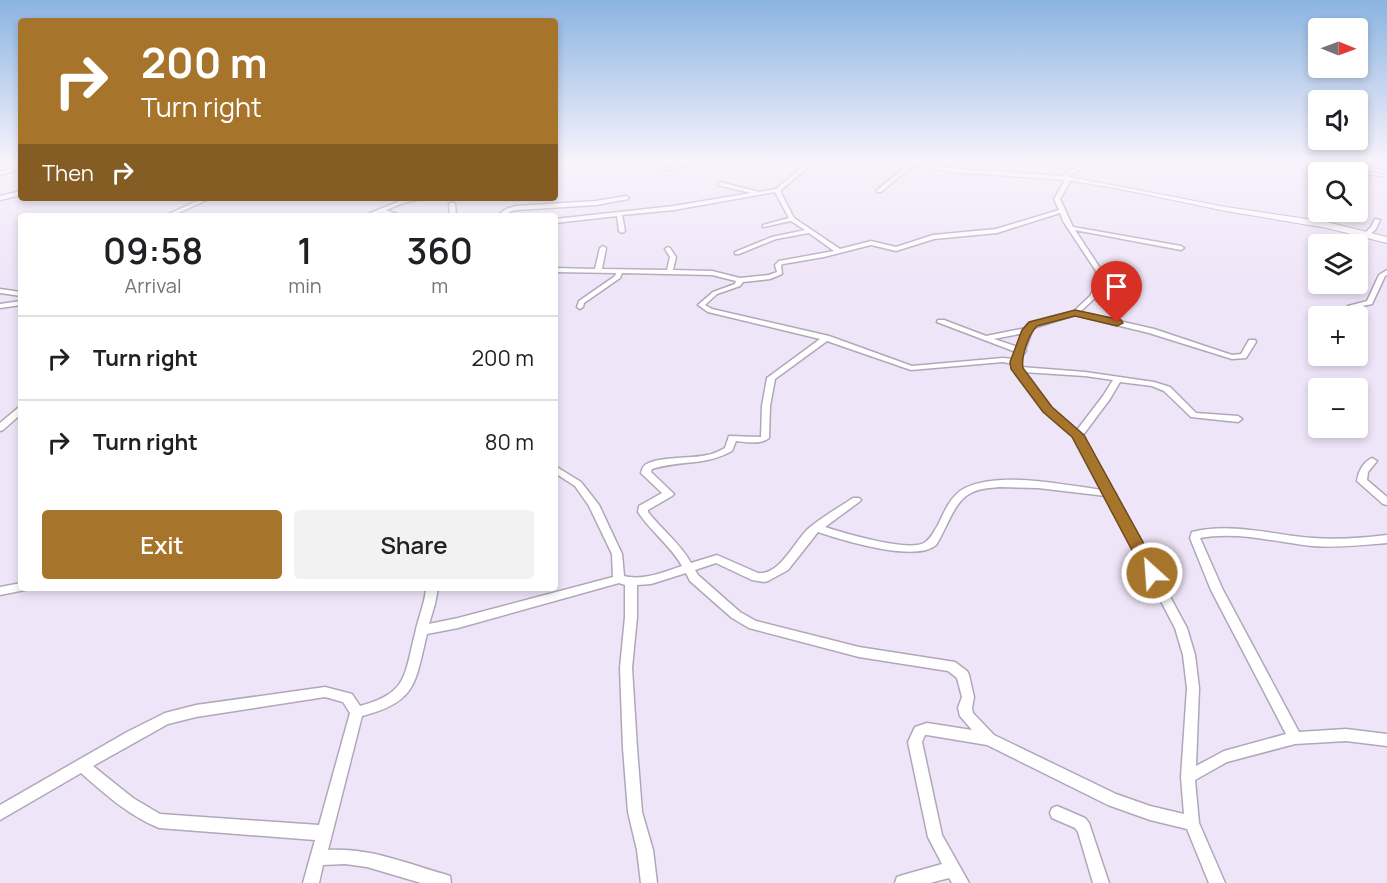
<!DOCTYPE html>
<html lang="en">
<head>
<meta charset="utf-8">
<style>
	body { margin:0; font-family:Manrope,sans-serif; background:#f2f2f2; color:#202124; height:100vh; display:flex; flex-direction:column; font-size:22px; white-space:nowrap }
	* { box-sizing:border-box; margin:0 }
	p { font-size:20px; color:#757577 }
	.icon { flex:none; width:33px; height:33px; fill:none; stroke:currentColor; stroke-width:2; stroke-linecap:round; stroke-linejoin:round }
	.map { position:relative; flex:1; overflow:hidden }
	.side { position:absolute; left:18px; top:213px; width:540px; height:378px; display:flex; flex-direction:column; background:#fff; border-radius:6px; box-shadow:0 3px 9px #0003 }
	.side>* { flex:none }
	.banner { position:absolute; left:18px; top:18px; width:540px; height:183px; border-radius:6px; box-shadow:0 3px 9px #0003; background:#a7742c; color:#fff; overflow:hidden }
	.needle { width:39px; rotate:91deg }
	.tools { position:absolute; left:1308px; top:18px; display:grid; gap:12px }
	.tools a { display:grid; place-items:center; width:60px; height:60px; border-radius:6px; background:#fff; box-shadow:0 3px 9px #0003; font-size:30px }
	.pin { position:absolute; display:grid; place-items:center; width:51px; height:51px; color:#fff; margin:-62px -26px; border-radius:50% 50% 50% 0; rotate:-45deg; box-shadow:0 0 6px #0007 }
	.pin .icon { rotate:45deg }
	.me { position:absolute; width:66px; margin:-33px; rotate:334deg; stroke-linejoin:round; filter:drop-shadow(0 0 4px #0008) }
	.turn { display:flex; align-items:center; gap:21px; height:126px; padding:0 24px; font-size:27px }
	.turn .icon { width:78px; height:78px; stroke-width:2.5 }
	.turn b { display:block; font-size:42px; line-height:51px }
	.then { display:flex; align-items:center; height:57px; padding:0 24px; background:#0003; gap:12px; font-size:22px }
	.eta { display:flex; justify-content:space-evenly; align-items:center; height:102px; text-align:center }
	.eta b { font-size:36px; font-weight:600; line-height:42px }
	.primary-button { display:flex; gap:12px; margin-top:auto; padding:12px 24px }
	.primary-button a { flex:1; height:69px; border-radius:6px; background:#a7742c; color:#fff; font-size:24px; font-weight:600; line-height:69px; text-align:center }
	.primary-button a+a { background:#f2f2f2; color:#202124 }
	ul { padding:0; list-style:none }
	li { display:flex; align-items:center; gap:18px; height:84px; padding:0 24px; border-top:2px solid #e0e0e0 }
	li div { flex:1 }
	li b { display:block; font-size:22px }
	li em { font-style:normal }
	.map>svg:first-child { display:block }
	.lines { fill:none; stroke-linecap:round; stroke-linejoin:round }
	.street-casing { stroke:#b1a7b9; stroke-width:3 }
	.secondary-casing { stroke:#b1a7b9; stroke-width:2 }
	.street { fill:#fff; fill-rule:evenodd }
	.secondary { fill:#fff; fill-rule:evenodd }
	.route { fill:#a7742c; stroke:#6d4b1d; stroke-width:1.5 }
</style>
</head>
<body>
<div class="map">
<svg width="1387" height="883" viewBox="0 0 1387 883">
	<rect width="100%" height="100%" fill="#efe5f8"/>
	<g class="lines">
		<defs>
			<path id="street" d="M16 160H20L14 171 0 175V172L10 169Z
				M570 160H576L555 167V164Z
				M688 160H693L684 166 658 171 656 170 681 164Z
				M815 160H820L806 169 781 190V193L794 218 840 249 871 241 896 247 933 235 996 229 1059 210 1054 199 1064 182 1062 178 1065 173 1084 164 1065 160 1089 162 1094 160H1099L1069 175 1068 178 1070 182 1060 199 1073 227 1181 246 1184 248 1181 250 1075 230 1102 271V285L1096 297 1080 312 1154 329 1232 355 1241 354 1249 340H1255L1256 342 1246 358 1232 359 1149 333 1075 315 1033 328 1025 350 1026 351C1022 355 1020 361 1021 367L1085 372 1154 382 1170 387 1196 413 1238 416 1242 419 1238 422 1191 417 1164 391 1152 386 1120 382 1110 399 1083 435 1113 491 1116 494 1115 495 1187 628 1195 655 1199 688 1196 766 1224 751 1286 734 1211 590 1190 538 1192 532C1233 522 1272 535 1313 538 1337 540 1362 538 1387 535V543C1362 545 1337 548 1312 546 1275 542 1238 531 1200 538L1223 590 1299 732 1346 729 1387 734V746L1346 741 1295 744 1227 762 1195 780 1199 823 1225 883H1209L1187 829 1150 820 1108 805 987 745 927 735H925L922 742 942 835 969 883H952L949 878 930 883H895L897 877 903 875 942 864 928 837 908 742 915 727 927 723 972 730 960 716 958 708 962 697 957 678 948 671 859 657 749 628 732 618 690 581 686 573 651 584 637 585V617L632 668 637 748 642 812 653 850 657 883H641L637 850 628 812 623 748 620 668 625 617V585L619 583 458 628 427 634C415 683 417 702 362 716L328 850C368 847 406 863 444 874L450 876 451 883H421L367 867 345 864 323 865 319 883H303L315 840 159 828C129 816 105 794 81 773L0 820V805L127 732 165 713 196 705 325 687 352 694 360 706C408 693 404 676 415 634 418 618 425 604 426 588H438L435 604 429 624 458 618 613 577 612 554 589 506 575 486 555 473V466L581 482 599 505 622 554 624 576C643 581 664 572 682 566 671 546 651 532 638 512L639 506 662 493 643 475 641 473C642 470 643 466 645 465 658 456 692 459 707 455 714 454 719 451 725 448L729 436 761 437 762 406 767 378 820 339 708 312 698 305 713 292 735 284 736 281 712 275 622 273 620 278 584 303 583 307 580 309 577 307 579 301 615 276 616 273 555 272V268L595 269 600 248 603 246 606 248 602 269 667 270 670 257 665 249 668 247 670 248 676 257 673 270 712 271 740 278 769 275 777 272 775 265 779 261 834 251 809 233 776 239 739 254H735V252L772 237 805 230 791 221 763 227V225L789 218 775 192 674 210 622 215 625 231 622 233 619 231 617 216 555 223V219L674 206 751 193 718 185V183L720 182 759 192 776 189 802 167ZM1060 213 1063 221 1096 271V285L1090 296 1073 312 1027 325 1026 328 986 336 944 320H938L937 322 1016 352 1013 359 1003 358 912 366 829 336 712 309 705 305 717 294 740 286 743 282 770 279 782 274 781 265 783 264 824 257 871 245 896 251 934 239 997 233ZM1024 333 1018 347 994 339ZM827 341 911 370 1003 362 1012 364 1013 369 1045 412 1074 436 1102 490C1063 485 1002 471 965 488 951 495 944 512 938 525 934 531 931 539 924 543 907 552 844 533 825 527L859 502 861 500 859 498H853C838 508 822 517 809 528 795 540 780 576 758 573L717 555 691 563C680 543 662 530 648 512V510L672 496 674 494 651 472 652 469C680 460 705 466 732 451L736 441C747 442 760 445 769 438L770 406 775 379ZM1023 372 1085 376 1113 380 1103 396 1077 430 1051 408ZM1000 487 1038 488 1106 496 1175 628 1183 655 1187 688 1181 777 1184 814 1150 806 1116 794 994 735 973 713 972 708 974 697 969 675 967 671 955 662 859 647 756 621 740 612 698 575 695 570 716 563 752 580 764 582 768 581 788 570 818 532C842 540 915 563 936 545 947 529 953 502 971 493 980 488 991 488 1000 487ZM325 697 343 702 350 713 319 825 160 814 133 798 93 766 168 724 196 717Z
				M1329 160H1340L1387 167V169L1338 162V167L1387 175V177L1334 169V162Z
				M911 163 915 164 881 192H877V190Z
				M21 191V195L0 200V196Z
				M626 196 629 198 628 199 596 205 516 210C509 211 505 216 497 216L506 209 516 206 596 201Z
				M204 198H211L172 216H164Z
				M414 198H425L403 203 386 210 402 216C395 216 386 212 380 213 374 213 370 216 363 216L400 201Z
				M452 202 455 204 456 216H450L449 204Z
				M1375 219 1380 220 1376 229 1369 235H1365L1364 234 1371 227Z
				M1387 270V275L1385 276 1372 304 1353 308 1350 314H1346L1344 313 1348 306 1367 301 1379 275Z
				M0 289 21 292V296L0 293Z
				M21 301V305L0 308V304Z
				M21 407V414L3 430 0 431V423L18 408Z
				M1372 458 1377 461 1368 472 1367 480 1387 497V505L1383 504 1357 481C1358 472 1363 462 1372 458Z
				M21 583V588H26L25 590 0 595V587Z
				M1057 806 1085 818 1089 823 1109 883H1093L1078 832 1075 828 1052 818 1050 813 1052 808Z"/>
			<path id="secondary" d="M894 160H907L948 168 1065 176 1226 207 1327 222 1387 237V243L1327 228 1226 211 1115 188 1065 180 948 172Z"/>
		</defs>
		<use href="#street" class="street-casing"/>
		<use href="#secondary" class="secondary-casing"/>
		<use href="#street" class="street"/>
		<use href="#secondary" class="secondary"/>
	</g>
	<linearGradient id="sky" x2="0" y2="1"><stop stop-color="#8ab4e1"/><stop offset="0.57" stop-color="#f8f3fc"/><stop offset="1" stop-color="#f8f3fc" stop-opacity="0"/></linearGradient>
	<rect width="1387" height="283" fill="url(#sky)"/>
	<path class="route" d="M1075 310 1121 320 1123 323 1117 326 1075 316 1037 326C1028 335 1021 357 1023 368L1052 407 1084 435 1160 573 1158 577H1146L1144 573 1072 437 1043 412 1011 369 1010 362 1022 330 1029 322Z"/>
</svg>
<div class="tools">
<a><svg class="needle" viewBox="-14 -14 28 28"><path d="M0-13l5 13h-10z" fill="#e53935"/><path d="M0 13l5-13h-10z" fill="#757577"/></svg></a>
<a><svg class="icon" aria-label="sound" viewBox="0 0 24 24"><path d="M4 9h4l5-4v14l-5-4H4zM17 9q2 3 0 6"/></svg></a>
<a><svg class="icon" aria-label="search" viewBox="0 0 24 24"><circle cx="10" cy="10" r="6"/><path d="M15 15l6 6"/></svg></a>
<a><svg class="icon" aria-label="layers" viewBox="0 0 24 24"><path d="M12 4l9 5-9 5-9-5zM3 14l9 5 9-5"/></svg></a>
<a>+</a>
<a>−</a>
</div>
<div class="pin" style="left:1117px;top:323px;background:#d93025"><svg class="icon" aria-label="arrive" viewBox="0 0 24 24"><path d="M6 21V4h12l-3 4 3 4H6"/></svg></div>
<svg class="me" style="left:1152px;top:573px" viewBox="-20 -20 40 40"><circle r="17" fill="#a7742c" stroke="#fff" stroke-width="3"/><path d="M0-11L8 9 0 5-8 9z" fill="#fff"/></svg>
<div class="banner">
<div class="turn"><svg class="icon" aria-label="right" viewBox="0 0 24 24"><path d="M7 20v-9h11M14 6l5 5-5 5"/></svg><div><b>200 m</b>Turn right</div></div>
<div class="then">Then<svg class="icon" aria-label="right" viewBox="0 0 24 24"><path d="M7 20v-9h11M14 6l5 5-5 5"/></svg></div>
</div>
<section class="side">
<div class="eta">
<div><b>09:58</b><p>Arrival</p></div>
<div><b>1</b><p>min</p></div>
<div><b>360</b><p>m</p></div>
</div>
<ul>
<li><svg class="icon" aria-label="right" viewBox="0 0 24 24"><path d="M7 20v-9h11M14 6l5 5-5 5"/></svg><div><b>Turn right</b></div><em>200 m</em></li>
<li><svg class="icon" aria-label="right" viewBox="0 0 24 24"><path d="M7 20v-9h11M14 6l5 5-5 5"/></svg><div><b>Turn right</b></div><em>80 m</em></li>
</ul>
<div class="primary-button"><a>Exit</a><a>Share</a></div>
</section>
</div>
</body>
</html>
